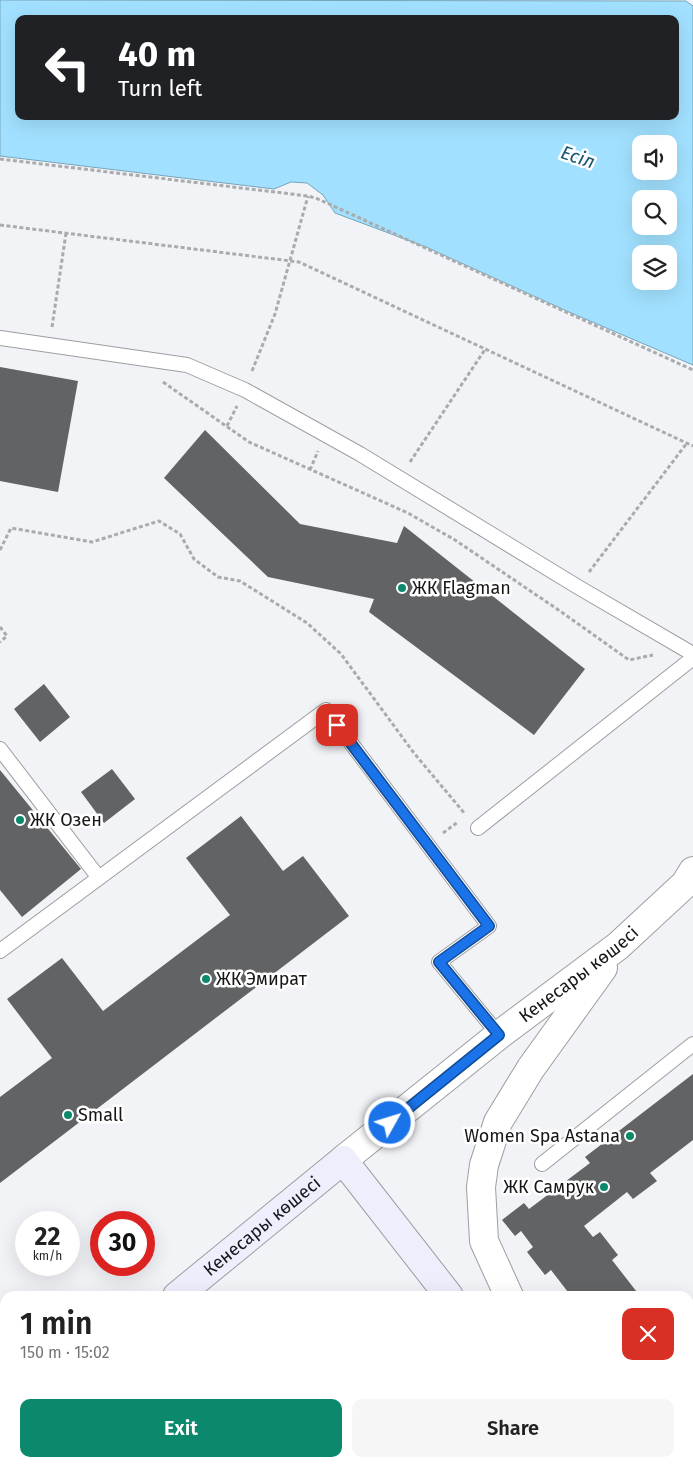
<!DOCTYPE html>
<html lang="en">
<head>
<meta charset="utf-8">
<style>
	body { margin:0; font-family:"Fira Sans",sans-serif; background:#f6f6f6; color:#222; height:100vh; display:flex; flex-direction:column; font-size:19px; white-space:nowrap }
	* { box-sizing:border-box; margin:0 }
	p { font-size:16px; color:#767676 }
	.icon { flex:none; width:28px; height:28px; fill:none; stroke:currentColor; stroke-width:2; stroke-linecap:round; stroke-linejoin:round }
	.map { position:relative; flex:1; overflow:hidden }
	.side { position:absolute; left:0px; top:1291px; width:694px; height:176px; display:flex; flex-direction:column; background:#fff; border-radius:15px 15px 0 0; box-shadow:0 5px 20px #0002 }
	.side>* { flex:none }
	.guide { position:absolute; left:15px; top:15px; width:664px; height:105px; border-radius:10px; box-shadow:0 5px 20px #0002; background:#202124; color:#fff; overflow:hidden }
	.fabs { position:absolute; left:632px; top:135px; display:grid; gap:10px }
	.fabs a { display:grid; place-items:center; width:45px; height:45px; border-radius:10px; background:#fff; box-shadow:0 5px 20px #0002; font-size:25px }
	.speed { position:absolute; left:15px; top:1211px; display:flex; gap:10px; font-size:25px; font-weight:700; text-align:center }
	.speed>* { display:grid; place-content:center; width:65px; height:65px; border-radius:50%; background:#fff; box-shadow:0 5px 20px #0002; line-height:1 }
	.speed small { font-size:12px; font-weight:400 }
	.speed .limit { border:8px solid #d22; background:#fff; color:#111 }
	.pin { position:absolute; display:grid; place-items:center; width:42px; height:42px; color:#fff; margin:-21px; border-radius:10px; box-shadow:0 2px 8px #0006 }
	.me { position:absolute; width:55px; margin:-28px; rotate:51deg; stroke-linejoin:round; filter:drop-shadow(0 0 4px #0008) }
	.turn { display:flex; align-items:center; gap:18px; height:105px; padding:0 20px; font-size:22px }
	.turn .icon { width:65px; height:65px; stroke-width:2.5 }
	.turn b { display:block; font-size:35px; line-height:42px }
	.round { display:grid; place-items:center; flex:none; width:52px; height:52px; border-radius:10px; background:#f6f6f6 }
	.overview { display:flex; align-items:center; justify-content:space-between; height:85px; padding:0 20px }
	h1 { font-size:30px; font-weight:600; line-height:38px }
	.primary-button { display:flex; gap:10px; margin-top:auto; padding:10px 20px }
	.primary-button a { flex:1; height:58px; border-radius:10px; background:#0c896c; color:#fff; font-size:20px; font-weight:600; line-height:58px; text-align:center }
	.primary-button a+a { background:#f6f6f6; color:#222 }
	.map>svg:first-child { display:block }
	.water { fill:#a1e1ff; stroke:#77a4ba; fill-rule:evenodd }
	.building { fill:#616365 }
	.lines { fill:none; stroke-linecap:round; stroke-linejoin:round }
	.lane-casing { stroke:#9d9ea1; stroke-width:16 }
	.street-casing { stroke:#9d9ea1; stroke-width:30 }
	.secondary-casing { stroke:#9d9ea1; stroke-width:30 }
	.path { stroke:#aaabad; stroke-width:3; stroke-dasharray:4 2.5; stroke-linecap:butt }
	.lane { stroke:#fff; stroke-width:14 }
	.street { stroke:#fff; stroke-width:28 }
	.secondary { stroke:#efeefd; stroke-width:28 }
	.route-casing { stroke:#114b97; stroke-width:12 }
	.route { stroke:#1a73e8; stroke-width:9 }
	.poi-dot { fill:#0c896c; stroke:#fff; stroke-width:2 }
	.labels { text-anchor:middle; dominant-baseline:central; stroke-width:5; stroke-linejoin:round; paint-order:stroke }
	.poi-label { font-size:18px; fill:#161718; stroke:#fff; text-anchor:start }
	.street-label { font-size:18px; fill:#161718; stroke:#fff }
	.water-label { font-size:19px; font-style:italic; fill:#155770; stroke:#fff }
</style>
</head>
<body>
<div class="map">
<svg width="693" height="1467" viewBox="0 0 693 1467">
	<rect width="100%" height="100%" fill="#f2f3f6"/>
	<path class="water" d="M0 0 686 1 693 6V365L569 312 426 247 335 213 323 195 307 183 291 182 274 189 0 156ZM19 19H675V116H19ZM641 144H669V171H641ZM641 199H669V226H641ZM641 254H669V281H641Z"/>
	<path class="building" d="M0 367 78 381 58 492 0 481Z
		M205 430 300 524 397 543 404 526 585 669 534 735 369 612 374 599 268 577 164 478Z
		M44 684 70 717 40 742 14 709Z
		M112 769 135 799 104 823 81 792Z
		M0 770 81 869 22 917 0 890Z
		M241 816 283 871 303 856 349 916 0 1183V1097L52 1058 7 999 62 958 103 1011 230 915 186 858Z
		M693 1074V1140L650 1173 657 1181 633 1199 627 1192 584 1226 593 1237 600 1232 618 1255 612 1260 640 1296H571L551 1270 545 1275 527 1252 533 1247 521 1231 515 1236 502 1220 524 1203 529 1209 590 1163 585 1157Z
		M689 1355 693 1360V1467L689 1461Z
		M265 1462H335L338 1467H259Z
		M351 1462H405L409 1467H345Z"/>
	<g class="lines">
		<defs>
			<path id="lane" d="M0 338 187 365 245 390 360 454 578 587 693 654
				M0 749 99 878
				M478 828 693 658
				M0 951 326 710 489 926 439 962 499 1035
				M542 1164 693 1044
				M658 1462 662 1467
				M630 1467 636 1462"/>
			<g id="street">
				<path id="s1" d="M343 1160 499 1035 618 946 685 884 693 871"/>
				<path d="M509 1296 484 1241 481 1187 484 1165 498 1122 531 1068 603 968"/>
				<path d="M64 1462 68 1467"/>
				<path d="M192 1467 197 1462"/>
			</g>
			<g id="secondary">
				<path id="s2" d="M177 1296 343 1160 449 1296"/>
				<path d="M0 1437 5 1433"/>
				<path d="M577 1462 580 1467"/>
			</g>
		</defs>
		<use href="#lane" class="lane-casing"/>
		<use href="#street" class="street-casing"/>
		<use href="#secondary" class="secondary-casing"/>
		<path class="path" d="M0 159 308 196 318 199 693 370
			M0 225 299 262 693 446
			M52 327 66 233
			M252 371 275 314 308 196
			M163 382 249 442 408 513 455 540 560 611 629 660 653 655
			M227 426 237 406
			M410 462 486 348
			M310 470 318 451
			M0 550 11 528 92 542 159 521 180 534 194 559 218 577 240 581 280 606 307 623 341 654 414 753 465 814
			M589 572 687 443
			M0 627 7 636 0 642
			M443 833 458 822"/>
		<use href="#lane" class="lane"/>
		<use href="#street" class="street"/>
		<use href="#secondary" class="secondary"/>
	</g>
	<g class="lines">
		<defs>
			<path id="route" d="M337 725 489 926 439 962 499 1035 390 1123"/>
		</defs>
		<use href="#route" class="route-casing"/>
		<use href="#route" class="route"/>
	</g>
	<g class="poi-dot">
		<circle cx="402" cy="588" r="5"/>
		<circle cx="20" cy="820" r="5"/>
		<circle cx="206" cy="979" r="5"/>
		<circle cx="68" cy="1115" r="5"/>
		<circle cx="630" cy="1136" r="5"/>
		<circle cx="604" cy="1187" r="5"/>
	</g>
	<g class="labels">
		<g class="poi-label">
			<text x="412" y="588">ЖК Flagman</text>
			<text x="30" y="820">ЖК Озен</text>
			<text x="216" y="979">ЖК Эмират</text>
			<text x="78" y="1115">Small</text>
			<text x="620" y="1136" text-anchor="end">Women Spa Astana</text>
			<text x="594" y="1187" text-anchor="end">ЖК Самрук</text>
		</g>
		<g class="street-label">
			<text stroke="none"><textPath href="#s1" startOffset="300">Кенесары көшесі</textPath></text>
			<text stroke="none"><textPath href="#s2" startOffset="110">Кенесары көшесі</textPath></text>
		</g>
		<g class="water-label">
			<text transform="translate(578 157) rotate(19)">Есіл</text>
		</g>
	</g>
</svg>
<div class="fabs">
<a><svg class="icon" aria-label="sound" viewBox="0 0 24 24"><path d="M4 9h4l5-4v14l-5-4H4zM17 9q2 3 0 6"/></svg></a>
<a><svg class="icon" aria-label="search" viewBox="0 0 24 24"><circle cx="10" cy="10" r="6"/><path d="M15 15l6 6"/></svg></a>
<a><svg class="icon" aria-label="layers" viewBox="0 0 24 24"><path d="M12 4l9 5-9 5-9-5zM3 14l9 5 9-5"/></svg></a>
</div>
<div class="speed"><div>22<small>km/h</small></div><div class="limit">30</div></div>
<div class="pin" style="left:337px;top:725px;background:#d93025"><svg class="icon" aria-label="arrive" viewBox="0 0 24 24"><path d="M6 21V4h12l-3 4 3 4H6"/></svg></div>
<svg class="me" style="left:390px;top:1123px" viewBox="-20 -20 40 40"><circle r="17" fill="#1a73e8" stroke="#fff" stroke-width="3"/><path d="M0-11L8 9 0 5-8 9z" fill="#fff"/></svg>
<div class="guide">
<div class="turn"><svg class="icon" aria-label="left" viewBox="0 0 24 24"><path d="M17 20v-9H6M10 6l-5 5 5 5"/></svg><div><b>40 m</b>Turn left</div></div>
</div>
<section class="side">
<div class="overview"><div><h1>1 min</h1><p>150 m · 15:02</p></div><a class="round" style="background:#d93025;color:#fff"><svg class="icon" aria-label="close" viewBox="0 0 24 24"><path d="M6 6l12 12M18 6L6 18"/></svg></a></div>
<div class="primary-button"><a>Exit</a><a>Share</a></div>
</section>
</div>
</body>
</html>
